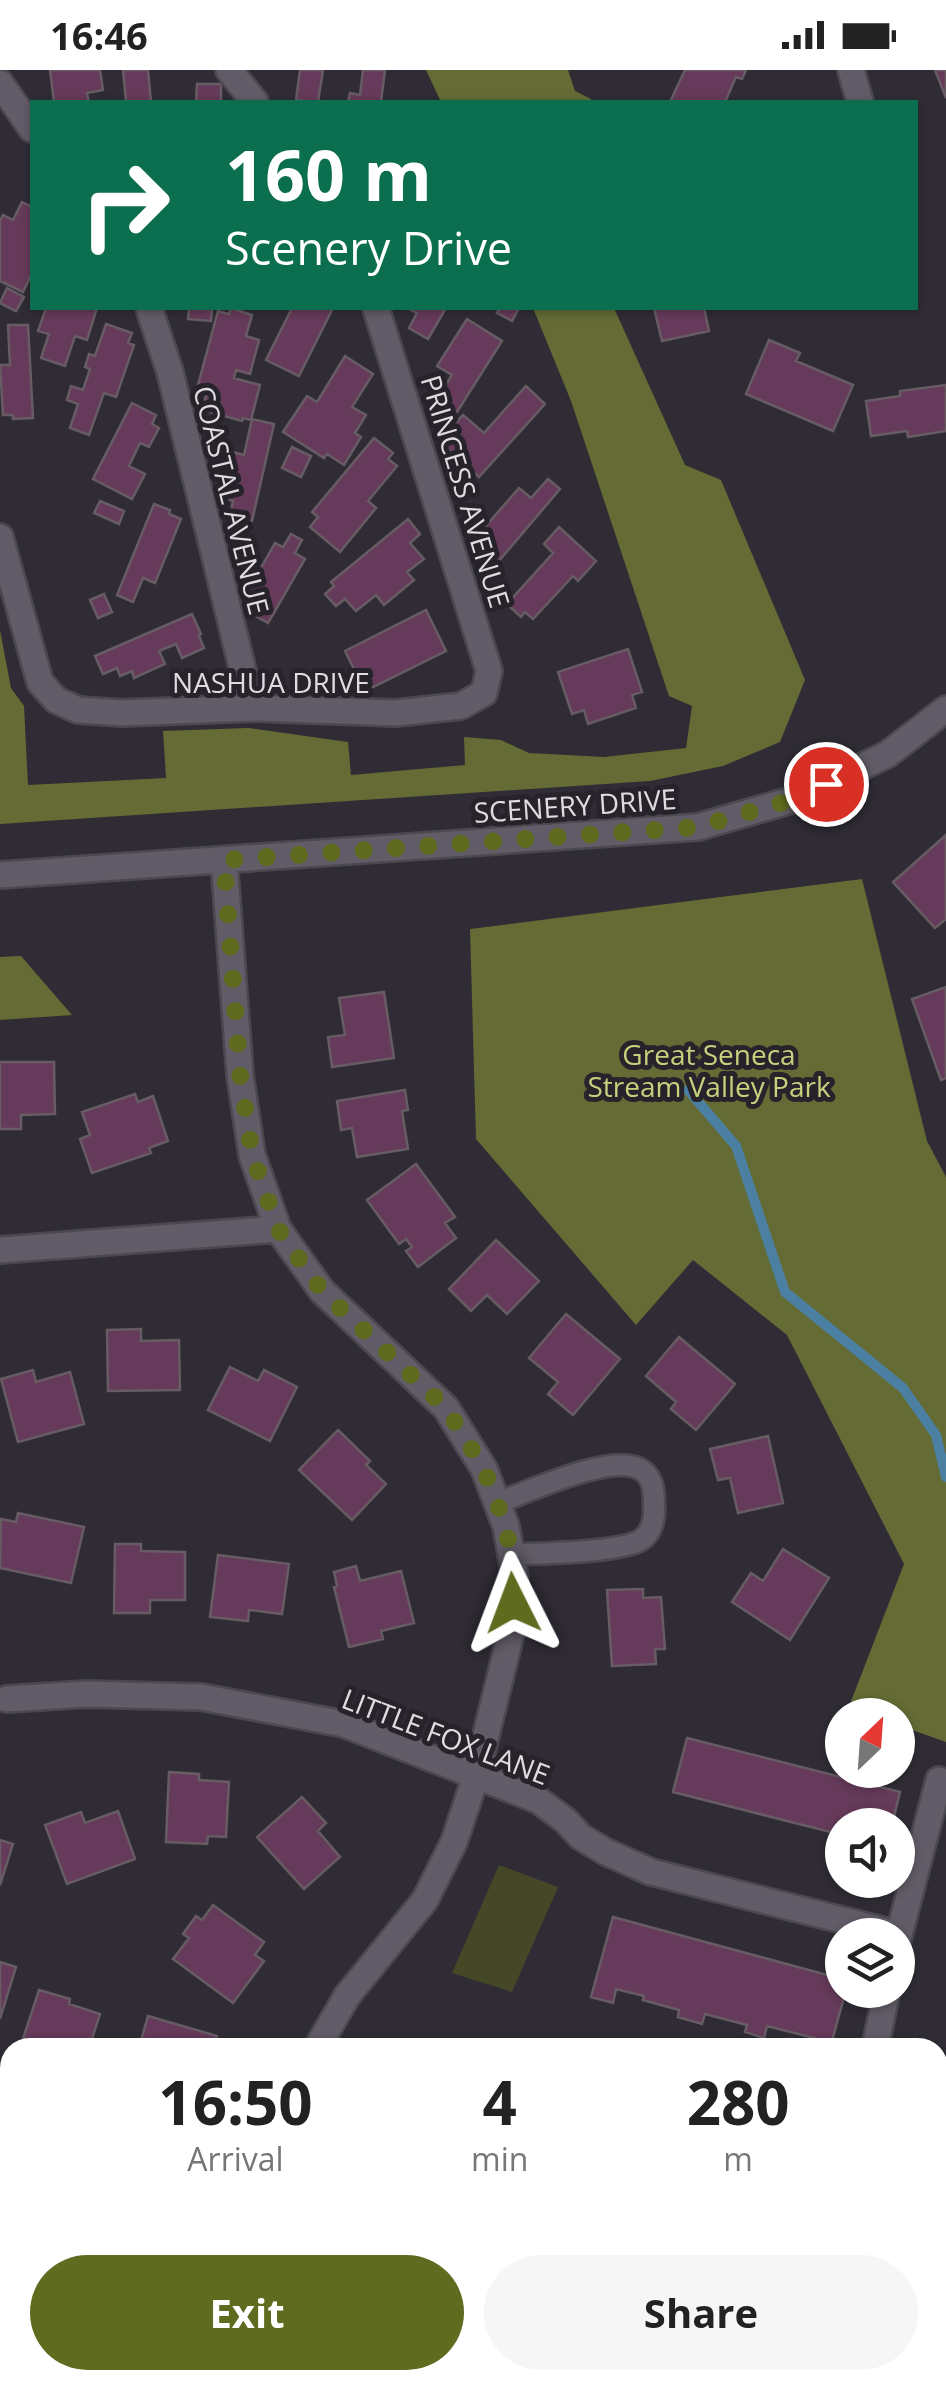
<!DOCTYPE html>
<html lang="en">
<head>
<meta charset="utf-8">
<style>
	body { margin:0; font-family:"Open Sans",sans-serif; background:#f6f6f6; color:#222; height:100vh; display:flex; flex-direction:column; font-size:38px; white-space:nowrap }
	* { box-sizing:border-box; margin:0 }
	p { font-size:32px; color:#767676 }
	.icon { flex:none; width:55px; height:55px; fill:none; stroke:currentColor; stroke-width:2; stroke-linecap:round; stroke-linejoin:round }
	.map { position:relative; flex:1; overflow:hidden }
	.details { position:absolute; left:0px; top:1968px; width:948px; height:352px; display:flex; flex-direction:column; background:#fff; border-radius:30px 30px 0 0; box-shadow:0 2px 8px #0004 }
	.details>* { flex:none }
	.guide { position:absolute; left:30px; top:30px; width:888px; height:210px; border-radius:0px; box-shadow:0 2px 8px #0004; background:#0b6e4f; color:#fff; overflow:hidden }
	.needle { width:65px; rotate:25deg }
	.fabs { position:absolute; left:825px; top:1628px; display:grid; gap:20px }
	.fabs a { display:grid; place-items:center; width:90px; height:90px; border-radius:50%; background:#fff; box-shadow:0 2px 8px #0004; font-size:50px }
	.pin { position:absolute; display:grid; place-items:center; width:85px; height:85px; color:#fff; margin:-42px; border:5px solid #fff; border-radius:50%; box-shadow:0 2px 10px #0007 }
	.me { position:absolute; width:110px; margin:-55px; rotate:357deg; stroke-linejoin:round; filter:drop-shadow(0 0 8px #0008) }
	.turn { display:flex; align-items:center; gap:35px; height:210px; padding:0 30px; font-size:45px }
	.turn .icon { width:130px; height:130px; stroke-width:2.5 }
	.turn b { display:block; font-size:70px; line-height:85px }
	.eta { display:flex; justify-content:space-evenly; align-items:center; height:170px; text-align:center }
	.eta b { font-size:60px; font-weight:700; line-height:70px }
	.button { display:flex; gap:20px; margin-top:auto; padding:20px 30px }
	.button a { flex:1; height:115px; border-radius:60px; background:#5f6c1f; color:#fff; font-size:40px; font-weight:700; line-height:115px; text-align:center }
	.button a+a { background:#f6f6f6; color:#222 }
	.status { display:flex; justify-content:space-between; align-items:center; height:70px; padding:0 50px; background:#fff; direction:ltr }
	.status svg { height:28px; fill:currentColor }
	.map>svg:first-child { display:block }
	.green { fill:#444827 }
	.forest { fill:#646b35 }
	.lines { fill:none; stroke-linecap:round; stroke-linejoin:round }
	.stream { stroke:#4b80a2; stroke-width:10 }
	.building { fill:#663a5a; stroke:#675c63; stroke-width:2.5 }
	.service-casing { stroke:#4b4850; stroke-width:25 }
	.minor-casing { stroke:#4b4850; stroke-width:30 }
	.tertiary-casing { stroke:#4b4850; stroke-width:30 }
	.service { stroke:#615c67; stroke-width:20 }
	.minor { stroke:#615c67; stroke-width:25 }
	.tertiary { stroke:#615c67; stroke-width:25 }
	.route { stroke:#5f6c1f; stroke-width:18; stroke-dasharray:0 32.4 }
	.labels { text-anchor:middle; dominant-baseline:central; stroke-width:10; stroke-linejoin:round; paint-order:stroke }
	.street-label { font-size:28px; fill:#dedbe1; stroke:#27232b }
	.park-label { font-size:28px; fill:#c6d17e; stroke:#27232b }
</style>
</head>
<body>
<div class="status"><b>16:46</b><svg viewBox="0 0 49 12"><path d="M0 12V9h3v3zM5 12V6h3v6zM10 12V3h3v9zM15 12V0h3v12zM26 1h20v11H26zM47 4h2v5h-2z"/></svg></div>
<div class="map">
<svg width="946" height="2319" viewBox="0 0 946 2319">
	<rect width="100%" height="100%" fill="#302c35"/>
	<path class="green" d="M499 1795 558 1817 512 1922 452 1903Z"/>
	<path class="forest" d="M426 0H568L575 21 591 29 592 32H441Z
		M533 238H614L685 395 721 410 805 610 780 672 723 696 650 711 0 754V560L11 618 24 636 28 715 166 708 163 661 248 658 348 672 351 705 465 695 464 667 501 670 529 683 604 687 686 678 692 636 669 626 571 331Z
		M862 809 927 1071 946 1107V1672L898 1655V1645H867L848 1639 904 1494 787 1265 693 1190 636 1255 476 1069 470 859Z
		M21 886 72 945 0 950V887Z"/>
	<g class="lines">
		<path class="stream" d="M688 1020 736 1076 785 1222 903 1318 936 1365 946 1407"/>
	</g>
	<path class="building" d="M50 0H100L103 20 87 23 89 32H54Z
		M123 0H148L151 32H126Z
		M300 0H323L318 32 296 30Z
		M363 0H385L381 32H348L350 23 360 25Z
		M685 0H746L742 9 736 7 725 32H670Z
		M935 0H946V28Z
		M197 14H221V32H196Z
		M22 132 32 137V203L23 222 0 211V151L3 145 13 150Z
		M7 218 24 227 16 241 0 233Z
		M46 238H97L87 270 75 266 65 296 41 288 49 264 38 261Z
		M189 238H212L211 251 188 249Z
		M231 238 252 245 246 266 259 270 250 304 236 300 234 308 260 315 251 350 243 348 242 351 202 340 208 318 198 315 218 241 229 244Z
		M292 238H333L299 306 266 290Z
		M407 238H446L428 269 409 258 417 243Z
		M500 238H519L512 251 497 243Z
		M654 238H704L709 261 662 271Z
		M467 249 502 271 457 342 437 329 452 305 437 296Z
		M106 254 132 263 128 273 134 275 116 327 104 323 89 365 70 358 78 334 67 330 71 316 83 320 90 299 85 297 89 284 95 286Z
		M8 255H28L33 348 13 349V345H3L0 295H10Z
		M769 270 800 283 796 291 853 315 833 361 746 324Z
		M345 286 373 304 352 337 366 345 355 363 361 367 344 395 327 384 324 388 283 362 307 326 317 332Z
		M946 315V361L908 367 907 361 871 366 866 331 900 326V321Z
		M526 316 545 334 479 407 439 371 463 345 484 363Z
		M132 333 156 345 152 354 159 358 149 377 140 373 129 396 145 404 132 429 93 409Z
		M252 349 274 354 252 451 230 446 233 431 224 428 233 382 244 385Z
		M374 368 393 383 388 389 397 396 368 431 376 438 340 482 310 457 318 447 312 442Z
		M292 377 311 386 301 407 282 398Z
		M548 409 560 419 498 492 484 481 490 474 479 464 519 418 531 428Z
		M100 431 124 441 119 454 94 443Z
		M154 434 170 440 169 444 181 449 155 513 143 508 133 532 117 525Z
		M408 449 420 464 410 473 424 489 407 502 414 510 384 535 376 525 356 541 345 529 336 536 325 524 334 516 331 512Z
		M559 457 596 491 578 511 573 506 533 549 525 542 521 547 507 534 553 483 544 474Z
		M291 464 302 470 295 483 305 489 268 553 252 544 259 532 246 524 275 473 283 477Z
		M104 524 112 542 98 548 90 530Z
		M426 540 446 581 365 621 345 581Z
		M192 544 201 564 199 566 204 578 182 588 176 574 159 581 165 594 134 608 132 601 120 606 117 598 103 604 95 586Z
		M628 579 642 622 632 625 636 638 588 654 584 640 572 644 558 602Z
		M946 765V849L935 858 893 812Z
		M946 917V1008L941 1010 912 929Z
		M384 922 394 988 332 997 328 967 345 965 339 928Z
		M0 992H54L55 1044 21 1045V1059H0Z
		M405 1020 408 1040 402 1041 408 1079 357 1087 352 1058 341 1060 337 1031Z
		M135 1024 138 1032 153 1026 168 1071 149 1078 151 1083 92 1103 80 1069 90 1065 82 1042Z
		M416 1094 455 1147 445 1153 456 1168 418 1197 406 1181 412 1177 406 1169 399 1174 367 1130Z
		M496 1170 539 1211 507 1244 487 1225 471 1241 449 1219Z
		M566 1244 620 1289 573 1345 548 1324 558 1312 529 1288Z
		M141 1259V1271L179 1270 180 1320 108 1321 107 1260Z
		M679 1267 735 1314 696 1360 671 1339 676 1332 646 1306Z
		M230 1297 258 1311 264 1300 297 1317 270 1371 208 1340Z
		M33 1300 36 1312 70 1302 84 1354 18 1372 1 1309Z
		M338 1360 370 1391 366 1395 386 1414 352 1450 299 1400Z
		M768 1366 783 1433 738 1443 730 1408 718 1410 710 1379Z
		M18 1443 84 1457 71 1513 0 1498 1 1449 16 1452Z
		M115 1474H141V1481L185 1482V1530H150V1543H114Z
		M783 1479 829 1508 790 1570 732 1532 751 1503 763 1511Z
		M218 1485 289 1494 282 1544 249 1540 248 1551 210 1547Z
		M356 1496 360 1511 401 1501 414 1553 381 1561 383 1569 349 1577 334 1517 337 1516 334 1502Z
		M643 1519V1528L661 1527 665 1579H655L656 1594 612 1596 607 1520Z
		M687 1668 900 1722 892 1755H842V1765L673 1722Z
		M169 1702 199 1704V1710L229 1712 226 1767 208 1766 207 1774 166 1772Z
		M302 1727 326 1753 318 1761 340 1787 304 1819 257 1767Z
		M118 1741 135 1789 67 1814 45 1755 81 1742 85 1753Z
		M0 1770 13 1774 0 1815Z
		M213 1835 264 1872 255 1885 264 1891 233 1933 173 1889 189 1868 183 1864 196 1846 202 1850Z
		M613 1847 842 1909V1920H846L830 1978H811L814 1968 767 1956 764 1968 745 1962 747 1955 705 1944 702 1954 678 1947 679 1940 643 1930 644 1926 616 1919 613 1933 591 1927Z
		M0 1892 16 1897 0 1949Z
		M39 1920 70 1929 69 1934 100 1944 89 1978H20Z
		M148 1946 217 1966 213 1978H139Z
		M938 2103 946 2106V2163L938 2161Z
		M9 2160 10 2161V2226L0 2224V2194Z
		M67 2310H119L117 2319H65Z
		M332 2310H367L364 2319Z
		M441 2310H519L516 2319H438Z
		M550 2310H574L593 2319H546Z"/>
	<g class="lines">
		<defs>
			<path id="service" d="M497 1433C528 1422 617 1380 643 1401 654 1409 654 1424 654 1436 655 1448 652 1463 641 1470 619 1483 539 1483 511 1485"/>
			<path id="minor" d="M229 0 255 32
				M851 0 860 32
				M0 13 32 59
				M149 238 170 302 252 638
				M0 467 40 612 56 630 78 640 122 643 252 638 396 643 461 636 484 623 489 601 376 238
				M224 790 240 1005 252 1085 278 1159 322 1221 446 1338 484 1399 506 1456 515 1507 512 1559 476 1706 454 1772 425 1830 347 1926 317 1978
				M0 1180 278 1159
				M7 1629 86 1624 201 1627 344 1654 538 1730 565 1750 581 1767 606 1782 651 1802 898 1864
				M898 1869 939 1710
				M876 1973 887 1920
				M0 2068 10 2071
				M938 2224 946 2226
				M708 2310 719 2319
				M211 2319 213 2310"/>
			<path id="tertiary" d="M0 805 698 757 795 729 888 684 946 639"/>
		</defs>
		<use href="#service" class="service-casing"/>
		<use href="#minor" class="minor-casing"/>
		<use href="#tertiary" class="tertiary-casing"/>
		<use href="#service" class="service"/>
		<use href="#minor" class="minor"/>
		<use href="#tertiary" class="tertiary"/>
	</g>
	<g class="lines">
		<path class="route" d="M513 1533 514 1507 506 1456 484 1399 446 1338 322 1221 278 1159 252 1084 240 1004 224 790 698 757 795 729 826 714"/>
	</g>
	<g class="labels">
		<g class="street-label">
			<text transform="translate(466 421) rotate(73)">PRINCESS AVENUE</text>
			<text transform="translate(232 430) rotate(76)">COASTAL AVENUE</text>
			<text x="271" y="612">NASHUA DRIVE</text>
			<text transform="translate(575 735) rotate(-4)">SCENERY DRIVE</text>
			<text transform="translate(446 1666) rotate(21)">LITTLE FOX LANE</text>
		</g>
		<g class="park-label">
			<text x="709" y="984">Great Seneca<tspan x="709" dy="32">Stream Valley Park</tspan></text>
		</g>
	</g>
</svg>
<div class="fabs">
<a><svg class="needle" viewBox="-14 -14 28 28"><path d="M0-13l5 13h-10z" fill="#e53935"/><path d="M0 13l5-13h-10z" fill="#767676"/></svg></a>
<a><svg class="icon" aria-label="sound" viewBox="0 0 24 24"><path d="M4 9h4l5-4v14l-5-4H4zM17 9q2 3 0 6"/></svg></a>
<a><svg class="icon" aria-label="layers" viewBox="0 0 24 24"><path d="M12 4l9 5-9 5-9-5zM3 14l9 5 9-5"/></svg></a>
</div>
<div class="pin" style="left:826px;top:714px;background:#d93025"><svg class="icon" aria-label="arrive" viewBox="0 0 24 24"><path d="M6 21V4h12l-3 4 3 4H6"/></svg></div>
<svg class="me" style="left:513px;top:1533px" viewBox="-20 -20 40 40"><path d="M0-17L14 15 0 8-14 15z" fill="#5f6c1f" stroke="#fff" stroke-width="4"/></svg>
<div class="guide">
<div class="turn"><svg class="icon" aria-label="right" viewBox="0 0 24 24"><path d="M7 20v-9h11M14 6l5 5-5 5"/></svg><div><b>160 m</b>Scenery Drive</div></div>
</div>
<section class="details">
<div class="eta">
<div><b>16:50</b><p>Arrival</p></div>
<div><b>4</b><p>min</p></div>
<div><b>280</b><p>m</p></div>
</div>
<div class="button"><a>Exit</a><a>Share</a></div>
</section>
</div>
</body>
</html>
